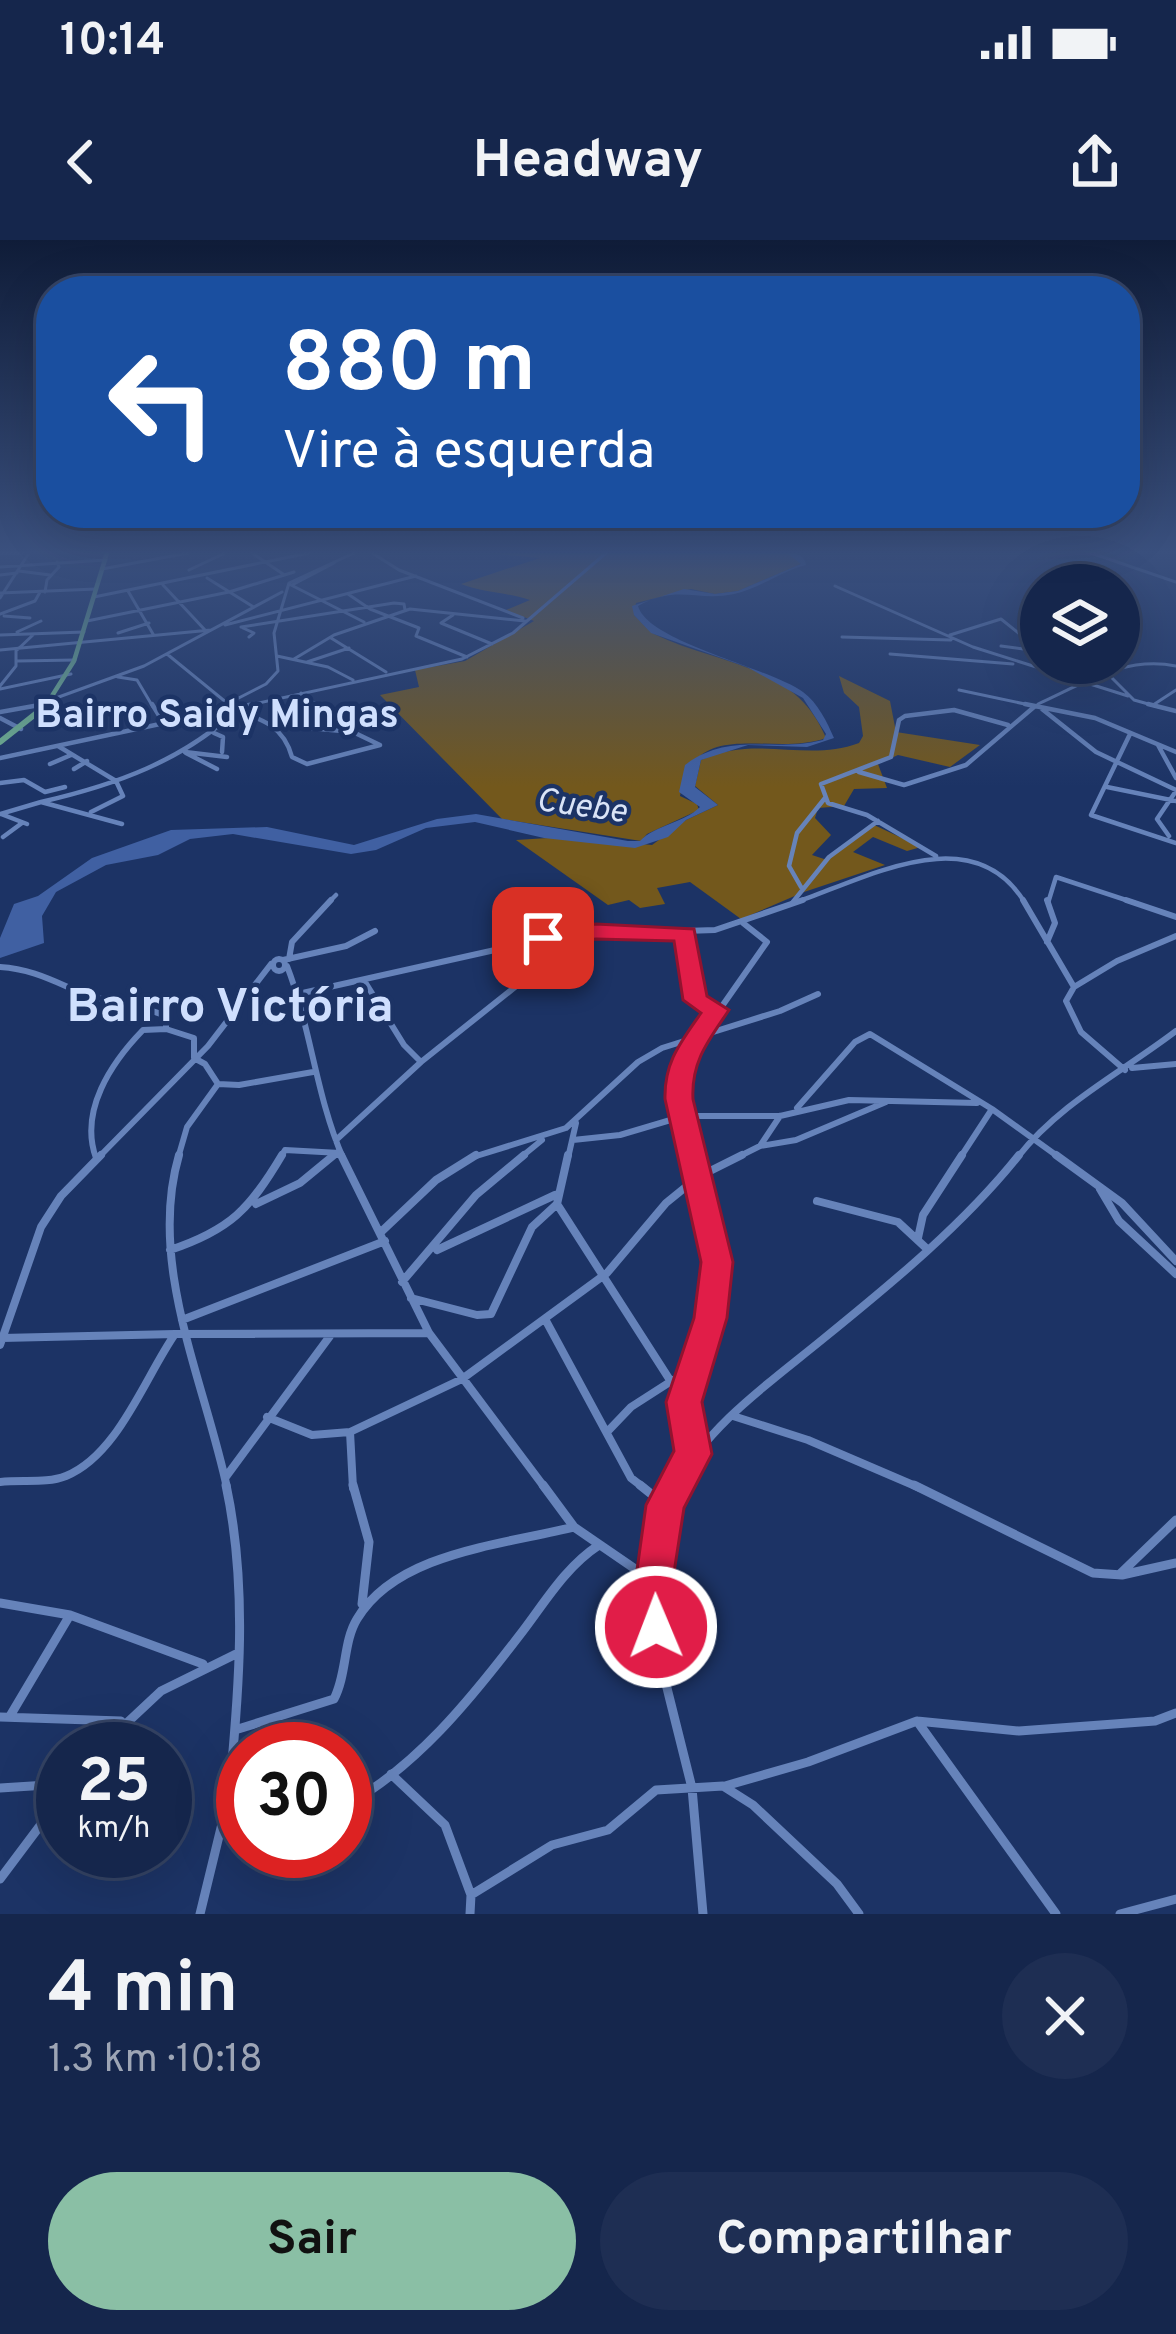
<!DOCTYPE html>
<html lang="pt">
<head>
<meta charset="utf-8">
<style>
	body { margin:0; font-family:Overpass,sans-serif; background:#1e2e53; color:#f1f3f6; height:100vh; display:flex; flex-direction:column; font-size:45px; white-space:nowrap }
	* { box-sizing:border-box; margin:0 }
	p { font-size:39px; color:#9da5b5 }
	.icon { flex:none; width:66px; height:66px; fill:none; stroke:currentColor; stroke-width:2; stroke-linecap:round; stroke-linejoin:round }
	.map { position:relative; height:1674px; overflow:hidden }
	.details { display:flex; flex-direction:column; background:#15264c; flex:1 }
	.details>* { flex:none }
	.banner { position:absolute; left:36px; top:36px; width:1104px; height:252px; border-radius:48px; box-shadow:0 12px 48px #0002,0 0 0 3px #344364; background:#1a4fa0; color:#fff; overflow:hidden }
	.buttons { position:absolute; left:1020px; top:324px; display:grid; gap:24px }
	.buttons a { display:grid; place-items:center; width:120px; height:120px; border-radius:50%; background:#15264c; box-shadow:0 12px 48px #0002,0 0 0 3px #344364; font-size:60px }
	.speed { position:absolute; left:36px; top:1482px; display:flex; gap:24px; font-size:60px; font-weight:700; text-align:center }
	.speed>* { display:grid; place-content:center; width:156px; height:156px; border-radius:50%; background:#15264c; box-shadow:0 12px 48px #0002,0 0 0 3px #344364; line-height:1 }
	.speed small { font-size:30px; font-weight:400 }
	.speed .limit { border:18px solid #d22; background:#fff; color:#111 }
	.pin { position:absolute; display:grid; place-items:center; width:102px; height:102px; color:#fff; margin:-51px; border-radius:24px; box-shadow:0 6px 18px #0006 }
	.me { position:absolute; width:132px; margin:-66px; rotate:359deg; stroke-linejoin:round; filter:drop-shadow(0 0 9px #0008) }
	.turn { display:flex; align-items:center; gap:42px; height:252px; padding:0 48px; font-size:54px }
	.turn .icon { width:156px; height:156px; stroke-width:2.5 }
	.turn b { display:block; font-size:84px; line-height:102px }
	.round { display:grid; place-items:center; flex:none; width:126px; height:126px; border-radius:63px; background:#1e2e53 }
	.summary { display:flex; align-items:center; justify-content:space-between; height:204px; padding:0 48px }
	h1 { font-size:72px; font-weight:700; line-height:90px }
	.button { display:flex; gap:24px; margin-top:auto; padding:24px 48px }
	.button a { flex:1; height:138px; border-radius:72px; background:#8abfa5; color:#111; font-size:48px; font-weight:700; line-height:138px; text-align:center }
	.button a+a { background:#1e2e53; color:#f1f3f6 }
	.status { display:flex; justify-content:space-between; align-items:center; height:84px; padding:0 60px; background:#15264c; direction:ltr }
	.status svg { height:33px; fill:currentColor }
	header { display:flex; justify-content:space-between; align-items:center; height:156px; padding:0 48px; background:#15264c; font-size:54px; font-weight:700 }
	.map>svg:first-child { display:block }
	.green { fill:#73581c }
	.water { fill:#4060a2 }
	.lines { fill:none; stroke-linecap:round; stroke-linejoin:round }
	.minor-far4 { stroke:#6683ba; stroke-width:3 }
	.minor-far3 { stroke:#6683ba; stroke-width:4.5 }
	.minor-far2 { stroke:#6683ba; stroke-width:6 }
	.minor-far1 { stroke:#6683ba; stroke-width:8 }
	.minor { stroke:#6683ba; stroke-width:9 }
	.major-far1 { stroke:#72b591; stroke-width:4.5 }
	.major { stroke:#72b591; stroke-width:6 }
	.route { fill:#e11d48; stroke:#92132f; stroke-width:3 }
	.labels { text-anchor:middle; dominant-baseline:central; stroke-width:9; stroke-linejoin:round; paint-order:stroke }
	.far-water-label { font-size:33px; font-style:italic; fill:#dae4f7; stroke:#1c3365 }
	.far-district-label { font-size:39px; font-weight:bold; fill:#cfdffe; stroke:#1c3365 }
	.district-label { font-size:48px; font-weight:bold; fill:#cfdffe; stroke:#1c3365 }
</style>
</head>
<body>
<div class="status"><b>10:14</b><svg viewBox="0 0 49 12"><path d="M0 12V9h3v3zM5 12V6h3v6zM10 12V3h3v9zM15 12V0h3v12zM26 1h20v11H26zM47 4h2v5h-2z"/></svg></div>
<header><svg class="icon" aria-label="back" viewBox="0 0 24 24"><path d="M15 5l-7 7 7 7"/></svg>Headway<svg class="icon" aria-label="share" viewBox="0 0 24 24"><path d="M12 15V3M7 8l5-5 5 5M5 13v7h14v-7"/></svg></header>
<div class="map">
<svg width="1176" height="1674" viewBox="0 0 1176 1674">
	<rect width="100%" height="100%" fill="#1c3365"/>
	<path class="green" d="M486 313 790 314 801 324 738 351 715 354 691 349 636 363 634 375C640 380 648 391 654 394 717 425 796 423 826 498 770 518 694 474 680 556L697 564 699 570 647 594 641 601 502 579 380 455 419 447 415 430 465 421 534 381 506 370 530 360C505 352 485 353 461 344L540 318Z
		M839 436 890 461 896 492 980 505 950 527 898 515 878 524 887 548 854 549 844 566 818 568 815 578 831 595 812 615 827 620 872 584 921 607 907 611 873 597 853 612 885 625 804 652 741 679 690 642 657 648 665 664 640 668 629 660 608 665 516 600 564 597 652 605 686 580 718 565 695 546 701 520C757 494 806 523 859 503L863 496 859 467 844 453Z"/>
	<path class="water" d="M787 313C795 313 805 315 806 325 781 331 759 349 734 354 697 362 677 344 638 366 648 402 768 427 803 452 818 463 827 482 834 498L807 507 748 505 701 520 695 547 718 565 686 580 668 597 635 608 544 598 475 582 426 588 376 610 351 614 233 594 190 599 158 615 106 625 56 652 42 676 44 703 0 718V698L14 664 38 656 92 618 171 590 267 587 354 605 437 579 476 574 628 601H640C655 585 684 583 700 567L679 552 685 525C730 491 772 513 823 500L826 494 803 458 747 427 651 393 634 375 632 366 684 349 715 354 738 351 801 324Z"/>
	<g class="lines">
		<path class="minor-far4" d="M0 313H24
			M252 313 283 334
			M372 313 399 330 523 378
			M1091 313 1176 342
			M0 327 105 320
			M102 329 188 313
			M189 330 225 313
			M19 331 50 335
			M0 335 17 333
			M207 338 252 366
			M163 345 205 390
			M291 345 364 382
			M292 345 334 323
			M835 346 973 407 1128 456
			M128 351 153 394
			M45 352 47 340 59 327 57 322
			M0 353 96 349
			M348 354 370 369 419 388 416 396 467 417
			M94 357 309 313
			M0 358 29 313
			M0 374 35 361 40 352
			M453 375 441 383 492 404
			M4 376 30 378
			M87 381 229 352 294 332
			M225 385 416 336
			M241 387 394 363 404 364 405 370
			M243 388 254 393 249 397
			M17 392 41 381
			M118 393 149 383
			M0 395 84 392
			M950 395 1001 379 1041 411
			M842 397 951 400
			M331 398 386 432
			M1001 406 1038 411
			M0 410 211 390
			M167 414 227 463
			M890 414 1013 424
			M277 416 328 427 353 440
			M294 419 334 395 410 369 525 381
			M17 421 75 420
			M307 422 349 408
			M1040 427 1098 432
			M1106 432 1134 460 1159 467
			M118 437 137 440 153 467
			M0 446 16 426V411L34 394
			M0 449 71 434
			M959 450 1039 467
			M301 453 319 467
			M56 458 144 426 282 352
			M1038 464C1083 444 1125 415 1176 426
			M225 465 266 444 278 431 274 393 289 343 354 313
			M1153 465 1176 450
			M29 467 53 462
			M240 467 462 419 513 393 606 313"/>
		<path class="minor-far3" d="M152 464 163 482
			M315 464 350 490
			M1025 464 1095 478 1176 512
			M1148 464 1176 471
			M1042 469 1096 512 1176 550
			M236 471C263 479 284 487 292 517L307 524 380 505 353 492 276 485
			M0 472 45 464
			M0 478 21 489
			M214 493 223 497 222 512
			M1130 494 1091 575 1176 603
			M1158 505 1176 538
			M58 506 116 541 123 556 91 572
			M185 512 227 517
			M186 513 217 529
			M0 518 254 464
			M50 524 71 515
			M74 529 87 521
			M859 532 904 545 966 525 1034 467
			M0 543 24 540 45 552 65 547
			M1107 547 1176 561
			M0 574 41 562
			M1 574 27 584
			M122 584 41 562C115 545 183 521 239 468
			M1169 596 1157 579 1176 551
			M3 597 22 583
			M936 616 867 575 828 563 821 544 891 517 899 480 905 476 954 470 1008 485
			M801 647 789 626 797 593 825 558
			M328 663 336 655
			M792 663 829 617 878 581
			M794 663C867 638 973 577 1025 663
			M1048 663 1056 637 1135 663"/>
		<path class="minor-far2" d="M1023 660 1074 747 1117 721 1176 696
			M1126 660 1176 677
			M686 694 687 727 696 760 716 770
			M1047 702 1055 683 1047 660
			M273 725a6 6 0 1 1 12 0a6 6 0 1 1-12 0Z
			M289 719 292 702 331 660
			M283 720 346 706 375 691
			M287 726C311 788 316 856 343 918
			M0 727C32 729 53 741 82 753 109 763 137 764 166 776V789L194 798V818L205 824 218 844
			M365 742 404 805 421 822
			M1074 747 1066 761 1081 792 1125 830
			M298 754 562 695 715 690 803 660
			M706 789 767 702 743 683
			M1132 828 1176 824
			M797 868 855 802 870 794 992 869 1060 918
			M336 900 421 822 520 743 536 715 532 703
			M573 900 620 895 684 876H780L849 860 977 863
			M760 906 796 900 886 862
			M96 918C79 871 111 823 143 790L166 789
			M98 918 208 806 271 724
			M178 918 187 887 218 844 239 845 313 832
			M280 918 285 910 340 913
			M330 918 335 914
			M470 918 566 888 638 822 662 808 780 771 818 754
			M520 918 542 900
			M568 918 576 883
			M693 918 681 848 696 800
			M736 918 760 906 780 876
			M960 918 992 869
			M1017 918C1060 863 1121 833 1176 791"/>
		<path class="minor-far1" d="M179 915C147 1024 205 1143 227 1248
			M341 915 429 1093 545 1248
			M568 915 557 964 684 1162
			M692 915C704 958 721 1000 716 1046 707 1114 677 1139 693 1213
			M1056 915 1122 963 1176 1021
			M1100 949 1119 981 1176 1034
			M817 961 898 982 925 1007
			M256 964 300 943 334 915
			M381 992 436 940 476 915
			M918 998 923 975 962 915
			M170 1010C230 990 250 969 282 915
			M437 1010 555 955
			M402 1042 476 955 524 915
			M411 1058 477 1075 491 1074 532 987 557 964
			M545 1079 631 1238 644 1248
			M182 1080 385 1001
			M2 1098 175 1094
			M0 1105 41 987 61 956 101 915
			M733 1176 808 1200 920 1248
			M267 1177 312 1195 350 1192 462 1139 607 1033 666 963 698 937 742 915
			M609 1190 631 1167 673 1140
			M350 1192 353 1248
			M225 1238 330 1096
			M0 1242C21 1239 46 1244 66 1236 118 1215 145 1137 175 1094L429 1093
			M674 1248C709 1184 768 1144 823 1099 892 1043 964 984 1019 915"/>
		<path class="minor" d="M226 1245C248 1347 239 1452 229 1555L243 1551
			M353 1245 369 1302 362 1364
			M543 1245 574 1287 641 1333
			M640 1245 665 1265
			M914 1245 1093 1333 1122 1335 1176 1323
			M640 1338a8 8 0 1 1 16 0a8 8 0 1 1-16 0Z
			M655 1333 665 1265 676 1245
			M1120 1334 1176 1280
			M650 1347 662 1428 692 1548 703 1674
			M0 1363 70 1375
			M10 1476 70 1375 203 1424
			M0 1477 121 1481
			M917 1481 1056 1674
			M235 1490 334 1459C347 1434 343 1402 357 1379 397 1312 503 1305 574 1287
			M99 1509 161 1451 236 1414
			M391 1534 445 1585 471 1655 552 1605 608 1590 656 1550 723 1546 753 1565 837 1644 859 1674
			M725 1546 808 1522 917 1481 1019 1491 1155 1481 1176 1473
			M0 1548 63 1544
			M345 1566C416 1527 470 1460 519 1396 544 1364 564 1328 599 1305
			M0 1639 63 1555
			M200 1674 229 1555
			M470 1674 471 1655
			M1120 1674 1176 1659"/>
		<path class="major-far1" d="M45 467 74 421 107 313"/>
		<path class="major" d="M0 502 48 464"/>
	</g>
	<linearGradient id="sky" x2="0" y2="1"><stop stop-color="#0f1c38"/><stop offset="0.57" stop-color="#3a507e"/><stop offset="1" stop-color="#3a507e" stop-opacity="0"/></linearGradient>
	<rect width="1176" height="547" fill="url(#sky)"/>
	<path class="route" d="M596 684 694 689 707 756 729 770C709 800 691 821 693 859L733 1022 727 1078 702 1162 712 1214 684 1268 671 1352 677 1387 671 1402 656 1408 641 1402 629 1346 637 1330 646 1265 674 1211 666 1162 694 1078 701 1022 665 859C664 822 681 802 701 773L683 760 674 701 596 699 543 705 531 698 543 691Z"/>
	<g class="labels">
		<g class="far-water-label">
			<text transform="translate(581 568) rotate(8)">Cuebe</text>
		</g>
		<g class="far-district-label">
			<text x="217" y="477">Bairro Saidy Mingas</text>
		</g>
		<g class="district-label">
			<text x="230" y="769">Bairro Victória</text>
		</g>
	</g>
</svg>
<div class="buttons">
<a><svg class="icon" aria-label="layers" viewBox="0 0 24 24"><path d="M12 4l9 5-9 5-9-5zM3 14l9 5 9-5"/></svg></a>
</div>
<div class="speed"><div>25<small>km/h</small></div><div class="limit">30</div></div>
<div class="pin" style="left:543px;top:698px;background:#d93025"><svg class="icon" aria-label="arrive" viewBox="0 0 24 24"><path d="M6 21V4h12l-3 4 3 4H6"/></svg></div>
<svg class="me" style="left:656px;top:1387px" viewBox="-20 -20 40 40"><circle r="17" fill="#e11d48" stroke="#fff" stroke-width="3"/><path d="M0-11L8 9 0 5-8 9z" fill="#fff"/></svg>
<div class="banner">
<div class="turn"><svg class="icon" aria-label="left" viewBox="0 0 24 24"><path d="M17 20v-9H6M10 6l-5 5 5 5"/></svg><div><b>880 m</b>Vire à esquerda</div></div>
</div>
</div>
<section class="details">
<div class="summary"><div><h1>4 min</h1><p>1.3 km · 10:18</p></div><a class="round"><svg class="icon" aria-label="close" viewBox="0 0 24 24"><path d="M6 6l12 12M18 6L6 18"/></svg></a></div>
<div class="button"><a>Sair</a><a>Compartilhar</a></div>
</section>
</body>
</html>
